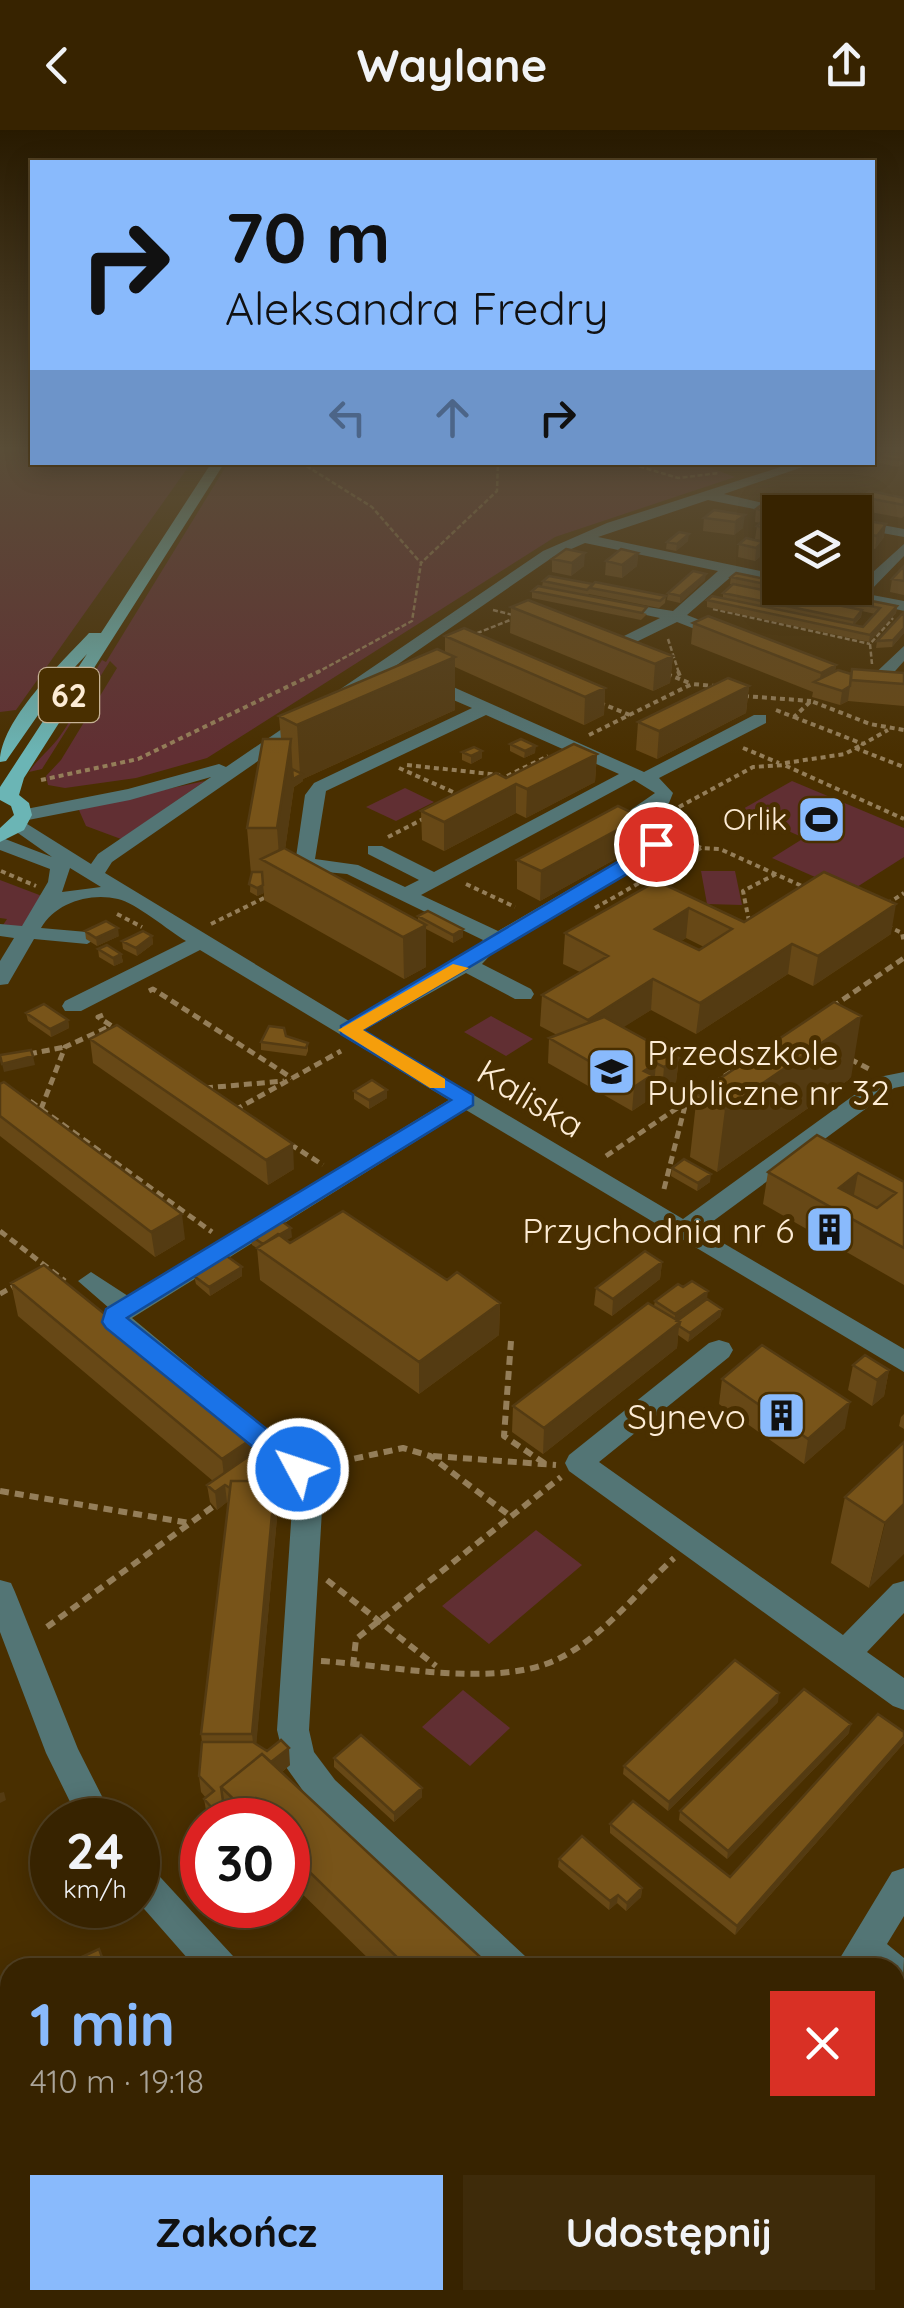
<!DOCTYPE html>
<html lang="pl">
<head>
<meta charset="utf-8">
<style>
	body { margin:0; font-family:Quicksand,sans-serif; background:#3e2b0a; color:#f1f3f6; height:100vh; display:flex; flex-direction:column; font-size:38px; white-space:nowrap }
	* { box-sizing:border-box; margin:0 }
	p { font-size:32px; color:#aaa499 }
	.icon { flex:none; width:55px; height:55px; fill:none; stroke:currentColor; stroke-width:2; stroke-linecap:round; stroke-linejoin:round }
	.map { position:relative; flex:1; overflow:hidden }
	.details { position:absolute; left:0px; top:1828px; width:905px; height:352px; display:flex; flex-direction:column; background:#372300; border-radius:30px 30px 0 0; box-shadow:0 5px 25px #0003,0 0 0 2px #514022 }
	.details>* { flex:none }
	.top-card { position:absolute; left:30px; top:30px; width:845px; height:305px; border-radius:0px; box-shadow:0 5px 25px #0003,0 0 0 2px #514022; background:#89bafc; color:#111; overflow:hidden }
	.buttons { position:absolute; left:762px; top:365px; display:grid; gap:20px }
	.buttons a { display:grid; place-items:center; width:110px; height:110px; border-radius:0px; background:#372300; box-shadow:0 5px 25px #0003,0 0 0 2px #514022; font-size:50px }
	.speed { position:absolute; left:30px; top:1668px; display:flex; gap:20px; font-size:50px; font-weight:700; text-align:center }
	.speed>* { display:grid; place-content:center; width:130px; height:130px; border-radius:50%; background:#372300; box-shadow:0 5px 25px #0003,0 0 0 2px #514022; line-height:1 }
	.speed small { font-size:25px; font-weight:400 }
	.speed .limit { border:15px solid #d22; background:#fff; color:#111 }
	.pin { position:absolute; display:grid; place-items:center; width:85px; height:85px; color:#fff; margin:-42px; border:5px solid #fff; border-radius:50%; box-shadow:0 2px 10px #0007 }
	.me { position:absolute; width:110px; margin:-55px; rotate:310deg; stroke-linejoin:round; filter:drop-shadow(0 0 8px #0008) }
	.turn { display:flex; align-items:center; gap:35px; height:210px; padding:0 30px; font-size:45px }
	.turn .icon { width:130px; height:130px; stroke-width:2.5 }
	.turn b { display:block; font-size:70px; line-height:85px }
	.lanes { display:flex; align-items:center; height:95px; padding:0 30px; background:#0003; justify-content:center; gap:50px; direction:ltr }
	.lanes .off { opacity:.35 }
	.round { display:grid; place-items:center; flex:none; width:105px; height:105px; border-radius:0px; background:#3e2b0a }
	.summary { display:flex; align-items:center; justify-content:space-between; height:170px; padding:0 30px }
	h1 { font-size:60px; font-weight:700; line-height:75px; color:#89bafc }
	.cta { display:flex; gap:20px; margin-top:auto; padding:20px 30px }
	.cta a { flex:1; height:115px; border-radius:0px; background:#89bafc; color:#111; font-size:40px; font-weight:700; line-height:115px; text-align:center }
	.cta a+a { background:#3e2b0a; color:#f1f3f6 }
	header { display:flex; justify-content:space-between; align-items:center; height:130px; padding:0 30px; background:#372300; font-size:45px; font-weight:700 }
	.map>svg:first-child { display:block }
	.green { fill:#612f33 }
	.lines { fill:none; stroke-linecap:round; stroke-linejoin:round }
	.path-far3 { stroke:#947e59; stroke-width:2.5; stroke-dasharray:5 2.5; stroke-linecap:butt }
	.path-far2 { stroke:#947e59; stroke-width:4; stroke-dasharray:5 4; stroke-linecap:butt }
	.path-far1 { stroke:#947e59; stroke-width:5; stroke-dasharray:8 5; stroke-linecap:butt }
	.path { stroke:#947e59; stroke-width:6; stroke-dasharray:9 6; stroke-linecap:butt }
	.minor { fill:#537575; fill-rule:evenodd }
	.major { fill:#6bb5b5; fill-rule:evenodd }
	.wall { fill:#674816; fill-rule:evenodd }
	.shaded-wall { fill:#543b12 }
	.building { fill:#785419; stroke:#543b12; stroke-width:2.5; fill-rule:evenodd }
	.route { fill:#1a73e8; stroke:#114b97; stroke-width:2.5 }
	.slow { fill:#f59e0b }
	.labels { text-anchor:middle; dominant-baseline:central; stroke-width:10; stroke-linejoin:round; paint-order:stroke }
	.far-poi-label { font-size:30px; fill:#fdecd5; stroke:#492f00; text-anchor:end }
	.shield { fill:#492f00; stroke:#c7b395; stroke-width:2.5 }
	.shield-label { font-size:32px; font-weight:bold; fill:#fdecd5 }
	.poi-label { font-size:35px; fill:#fdecd5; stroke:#492f00; text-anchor:end }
	.street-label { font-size:35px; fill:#fdecd5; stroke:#492f00 }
</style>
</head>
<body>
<header><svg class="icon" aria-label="back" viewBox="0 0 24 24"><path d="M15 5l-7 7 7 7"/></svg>Waylane<svg class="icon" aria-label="share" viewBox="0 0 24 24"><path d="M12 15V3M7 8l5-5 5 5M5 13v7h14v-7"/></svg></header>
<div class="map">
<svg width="904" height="2178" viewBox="0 0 904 2178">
	<rect width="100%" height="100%" fill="#492f00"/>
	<path class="green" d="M0 320H32V332L191 333 16 580 0 582Z
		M695 332 735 347 555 407 207 628 136 648 65 658 48 655 46 646 61 630 117 538 110 531 42 639 29 642C38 628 51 619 60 606 78 582 86 554 102 530L106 532 228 333Z
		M205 651 121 709 86 696 78 678Z
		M792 651 904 698V727L849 762 772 728 804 708 741 680Z
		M405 658 434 672 396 691 366 677Z
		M701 741H735L742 775 707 774Z
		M0 750 42 766 22 798 3 795 7 789 0 788Z
		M491 886 533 909 506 926 464 902Z
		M536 1400 582 1435 489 1514 442 1476Z
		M463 1560 510 1598 470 1636 422 1597Z"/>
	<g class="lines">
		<path class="path-far3" d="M300 332 372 377 420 432
			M625 332 678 348 719 343
			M713 479 870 514
			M493 480 517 486
			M470 506 515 488
			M668 509 679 543
			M872 534 870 514 893 488
			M316 543 412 491 421 433 497 361 498 332"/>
		<path class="path-far2" d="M678 541 681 549
			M667 544 692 554
			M744 566 811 571
			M600 573 630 585
			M776 580 794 587 811 571 870 594 904 600
			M794 587 863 614 888 600
			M589 605 692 554 715 556
			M743 618 779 633
			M855 618 904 637
			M785 633 845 624 863 614
			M407 635 500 645
			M399 638 462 666
			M41 650 138 629 320 541
			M499 650 548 626
			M679 677 753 637 784 635 904 689
			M672 704 701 718 720 719 804 757
			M388 707 427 687
			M1 741 36 756
			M466 754 515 777
			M887 774 904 763
			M595 778 701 718
			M117 784 142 797
			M749 791 743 761 776 744
			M211 794 268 766
			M887 796 902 803 904 813"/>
		<path class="path-far1" d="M149 861 153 859 292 948
			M832 877 904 828
			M103 885 98 887 118 900
			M29 924 65 917
			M850 929 871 940
			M205 958 284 951
			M30 971 212 1102
			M41 979 65 917 111 896
			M235 980 341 921
			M290 1014 323 1035
			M606 1026 768 917
			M664 1059 686 972
			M0 1101 65 1151
			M0 1164 14 1156"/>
		<path class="path" d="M511 1211 504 1306 547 1335
			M433 1326 556 1335
			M325 1335 403 1318 430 1326 509 1385
			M0 1361 189 1393
			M327 1450 436 1536
			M47 1497 218 1373
			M321 1531C388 1535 497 1559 558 1529 603 1507 638 1461 674 1428
			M353 1536 356 1509 561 1347"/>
		<path class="minor" d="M796 332H817L724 364 801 382 780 384 708 370 598 407 780 445V455L733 445 687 485 730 502V508H718L677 492 628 516H616V510L660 488 609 477V471L673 481 718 441 585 413 553 427 112 732 105 743 349 891 475 821 483 810 347 744 305 740 295 734 305 665 314 653 472 578 421 556V548H433L644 642 754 585H766V593L659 648 673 663 669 673 642 693 664 712V720L497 818 482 834 531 859 534 864 531 869H515L466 843 364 900 683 1089 879 947 904 942V956L894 958 701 1100 904 1219V1242L466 980 132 1188 314 1339 323 1363 309 1600 314 1622 335 1650 525 1826 530 1838H486L311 1672 286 1637 277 1600 293 1363 291 1352 105 1194 101 1187 109 1178 78 1151 91 1142 128 1166 449 970 200 820 81 881H65L62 876 65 871 186 811C169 801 136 773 118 769 90 762 55 773 41 798L87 802 97 808 87 814 34 809 8 854 0 855V831L14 808 0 806V794L22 796 48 752 50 739 0 720V707L52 727 8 696 17 690 24 692 91 734 98 724 211 647 130 670 23 691 14 685 16 681 128 659 219 634 226 637 543 421 607 393ZM486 585 619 644 434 742 382 716H368V724L419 750 405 757 358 735 315 729 326 661ZM634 650 655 663 629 681 623 694 645 715 498 801 421 765ZM70 738 101 757 62 762Z
			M855 390 904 399V407L855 398Z
			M904 414V426L867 464 904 471V481L808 458 852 461Z
			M904 516V531L880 558H868V550Z
			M719 1210 729 1213 733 1220 729 1227 599 1332 843 1505 893 1454 904 1451V1483L867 1522 904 1548V1580L893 1576 569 1341 565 1333 569 1325 709 1213Z
			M0 1450 11 1453 15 1462 78 1619 114 1690H79L46 1623 0 1502Z
			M138 1731 150 1736 233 1826 238 1838H196L138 1772Z
			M904 1738V1786L887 1814 904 1828 903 1850 895 1854V1838H834L892 1742Z
			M518 2170H565L568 2178H521Z
			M628 2170H672L669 2178H625Z"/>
		<path class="major" d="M212 332H225L24 648 19 665 29 673 32 685 24 700 0 712V698L14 685 11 676 0 670V657L87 524 61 552 6 631 0 632C0 591 61 533 89 503H101Z"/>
	</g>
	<path class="wall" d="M884 323 904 333 898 337 879 333 880 327Z
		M862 367 904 368V386L902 388 860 380Z
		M764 373 779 389 777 390 780 391V406L772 412 755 409 757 396 760 393 755 392 756 379Z
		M714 380 743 398 734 405 703 401 704 388Z
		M858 402 884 407 875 419 870 418 869 425 856 437 855 408 857 409Z
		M688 411 676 421 666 419 667 412Z
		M763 412 762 425 755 431 738 427 739 414Z
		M780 418V436L767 433 768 427Z
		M638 423 637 436 622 448 605 445 606 431Z
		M552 429 584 436 571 446 552 442Z
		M904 436V465L890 462 892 449Z
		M731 447 897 476 896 483 869 512 707 477V470L723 468V463L732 454H730ZM862 481 875 484 863 497 854 495 861 487Z
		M705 450 680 473 667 470 668 463Z
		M543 451 666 466 665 473 659 478 589 464 587 466 647 484 641 490 532 468V461L542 457Z
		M511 477 673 526 670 553 653 561 510 503Z
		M904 482V503L892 517 876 518 877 511Z
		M693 493 836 535 835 541 851 544 904 543V576L848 571 840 575 812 567 813 562 691 514Z
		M445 506 605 558 604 585 584 595 455 537V580L303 649V651L294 657 285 719 418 791V786L463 799V807L453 813 426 799V837L404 849 264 770V763L257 766 250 762 251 744 247 698 281 609 279 586 445 522Z
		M749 556 746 583 657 629 636 620 638 592Z
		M510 614 535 623 524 628 510 621Z
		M482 621V628L471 634 462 630V622Z
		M597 624 595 652 526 688 516 683 444 721 422 710 421 681Z
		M639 716 540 771 517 759V730Z
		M657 751 744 792 891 804 813 856 788 844 696 904 651 880 623 897 679 928 676 952 662 961 654 957 651 959 650 969 632 981 548 933 549 908 557 905 540 896 542 865 580 842 563 834 565 803ZM686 808 704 817 699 820 681 811Z
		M85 801 119 806 97 816 86 809Z
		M152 806 153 814 137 826 123 819 122 811Z
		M98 819 121 824 123 832 114 836 99 827Z
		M26 883 68 890 69 898 51 907 28 891Z
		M286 906 308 913V921L306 926 261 920V912Z
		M90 909 294 1039 268 1055 93 933Z
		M851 948 717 1042 690 1027 697 964Z
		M0 954 185 1109 155 1127 0 1006Z
		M387 960V968L369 979 354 969V961Z
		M817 1005 904 1052V1155L763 1074 768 1042Z
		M672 1038 710 1052 697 1061 671 1046Z
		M251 1106 292 1107 286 1110 290 1113 447 1150 500 1173 499 1205 419 1264 260 1150 257 1118 252 1115Z
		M662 1132 660 1149 612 1186 594 1175 596 1158Z
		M208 1134 242 1137V1146L210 1166 196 1154 194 1146 208 1138Z
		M11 1153 256 1306 257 1321 299 1349 296 1367 278 1377 256 1614 290 1635 282 1642 492 1838H378L288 1750V1690H226V1688L223 1690H210L207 1686 204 1669 206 1668 201 1662 199 1646 202 1612 201 1604 229 1373 227 1372 217 1380 210 1372 207 1355 213 1351 18 1186Z
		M707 1169 722 1179 720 1187 688 1212 678 1205 677 1218 543 1324 512 1302 513 1276 654 1176 655 1171Z
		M853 1235 889 1240 884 1266 872 1276 848 1260Z
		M722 1249 845 1298 804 1334 719 1274Z
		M904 1284V1299L899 1296 901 1287Z
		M904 1312 869 1458 831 1433 845 1367Z
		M778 1572 668 1681 623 1644 624 1636Z
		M904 1602V1613L735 1805 610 1703V1694L730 1747Z
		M849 1603 727 1729 679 1690 680 1681Z
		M334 1628 422 1658V1667L394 1692 334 1637Z
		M559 1729 642 1758 641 1767 626 1781 617 1773 609 1780 558 1737Z"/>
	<path class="shaded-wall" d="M780 376 779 389 771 395 772 382Z
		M745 385 743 398 734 405 735 392Z
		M780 394V406L772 412 774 399Z
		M886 394 884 407 875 419 877 406Z
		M689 404 688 411 676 421 677 414Z
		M763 412 762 425 755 431 756 418Z
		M871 412 869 425 856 437 858 424Z
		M585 423 584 436 571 446 572 433Z
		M638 423 637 436 622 448V435Z
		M706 444 705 450 680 473V466Z
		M897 476 896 483 869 512 870 505Z
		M862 480 861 487 852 497 854 490Z
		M904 498V503L892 517 893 510Z
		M673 526 670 553 653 561 655 534Z
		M455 527V580L303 649V651L294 657 282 741 280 740 277 698 291 609 293 649 300 645 297 595Z
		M836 535 833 556 819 554 821 543Z
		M749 556 746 583 657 629 659 601Z
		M850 556 848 571 840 575 842 561Z
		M605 558 604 585 584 595 585 567Z
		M536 616 535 623 524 628 525 621Z
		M482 621V628L471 634V626Z
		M597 624 595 652 526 688 527 659Z
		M516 654V683L444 721V692Z
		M641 687 639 716 540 771 541 741Z
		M263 755 264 763 257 766V758Z
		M896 774 891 804 813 856 818 826Z
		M689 778 686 808 653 829 655 799Z
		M426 795V837L404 849 403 807Z
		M118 798 119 806 97 816 96 808Z
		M463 799V807L453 813V805Z
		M152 806 153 814 137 826 136 818Z
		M792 814 788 844 696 904 700 873Z
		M121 824 123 832 114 836 113 828Z
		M653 849 651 880 586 921 588 890Z
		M861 886 851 948 717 1042 725 979Z
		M68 890 69 898 51 907 50 899Z
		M33 926 35 935 4 942 2 934Z
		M679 928 676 952 662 961 664 937Z
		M656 933 654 957 651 959 650 969 632 981 634 957 644 941Z
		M387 960V968L369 979V970Z
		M293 1014 294 1039 268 1055 266 1030Z
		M858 1043 852 1075 839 1058Z
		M711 1044 710 1052 697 1061 698 1053Z
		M182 1084 185 1109 155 1127 151 1102Z
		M291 1098 292 1107 265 1124 264 1115Z
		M662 1132 660 1149 612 1186 613 1169Z
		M242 1137V1146L210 1166 209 1157Z
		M708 1161 706 1178 679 1196 677 1218 543 1324 544 1298 675 1193V1184Z
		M500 1173 499 1205 419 1264V1232Z
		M722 1179 720 1187 688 1212 690 1203Z
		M889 1240 884 1266 872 1276 877 1250Z
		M850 1272 845 1298 804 1334 808 1309Z
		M256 1306 259 1339 225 1355 222 1329Z
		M297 1332 299 1349 296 1367 278 1377 255 1629 252 1604 275 1351Z
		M225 1355 227 1372 217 1380 215 1362Z
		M904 1374V1424L869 1458 885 1393Z
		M779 1563 778 1572 668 1681 669 1672Z
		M851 1594 849 1603 727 1729 728 1721Z
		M904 1607V1613L735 1805 737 1796Z
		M289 1618 290 1635 240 1676 230 1666Z
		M422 1658V1667L394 1692V1683Z
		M4 1662 6 1670 0 1673V1663Z
		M223 1671 226 1688 223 1690H215L213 1679Z
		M642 1758 641 1767 626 1781 627 1773Z
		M618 1765 617 1773 609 1780 610 1771Z
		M10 1929V1947L0 1951V1933Z
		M346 2170H358L359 2178H341Z"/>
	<path class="building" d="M884 323 904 326V327L899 330 880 327Z
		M870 361 904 368V375L862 367Z
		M764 373 780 376 772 382 756 379Z
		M714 380 745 385 735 392 704 388Z
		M766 387 780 391V394L774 399 757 396Z
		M867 391 886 394 877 406 858 402Z
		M679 402 689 404 677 414 667 412Z
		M746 408 763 412 756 418 739 414Z
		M855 408 871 412 858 424 855 423Z
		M779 417 780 429 768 427Z
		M566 419 585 423 572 433 552 429Z
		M621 419 638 423 622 435 606 431Z
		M904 436V451L892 449Z
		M693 441 706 444 680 466 668 463Z
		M736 443 780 452V457L731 447Z
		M549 446 593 454 587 460 543 451Z
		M595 452 666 466 660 471 590 458Z
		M733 454 862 480 854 490 723 463Z
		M538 456 647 477 642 483 532 461Z
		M782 458H807L897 476 870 505 707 470 712 466 863 497 880 478Z
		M528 470 673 526 655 534 511 477Z
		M904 482V498L893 510 877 511Z
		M708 486 836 535 821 543 693 493Z
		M464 498 605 558 585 567 445 506Z
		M437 519 455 527 297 595 279 586Z
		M852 539 904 543V554L851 550Z
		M838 540 851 544 850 556 842 561 814 552Z
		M728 548 749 556 659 601 638 592Z
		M263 609H291L277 698H247Z
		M521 609 536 616 525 621 510 614Z
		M574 614 597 624 527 659 516 654 444 692 421 681 496 643 506 648Z
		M474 617 482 621 471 626 462 622Z
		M292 639 302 644 293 649Z
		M618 676 641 687 541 741 517 730Z
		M284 718 426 795 403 807 261 729Z
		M252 742H262L263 755 257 758 249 754Z
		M824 742 896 774 818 826 792 814 700 873 653 849 588 890 542 865 608 826 565 803 657 751 744 792ZM689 778 732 799 699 820 655 799Z
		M428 781 463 799 453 805 418 786Z
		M106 791 118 798 96 808 85 801Z
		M143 801 152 806 136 818 122 811Z
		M107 815 121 824 113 828 98 819Z
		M834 872 861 886 725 979 697 964Z
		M44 874 68 890 50 899 26 883Z
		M604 887 679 928 664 937 656 933 644 941 652 945 634 957 549 908Z
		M117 895 293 1014 266 1030 90 909Z
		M269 896 284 898 286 906 308 913 306 918 261 912Z
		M31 920 33 926 2 934 0 925Z
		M372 950 387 960 369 970 354 961Z
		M4 952 182 1084 151 1102 0 986V954Z
		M817 1005 904 1052V1118L768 1042ZM858 1043 896 1063 877 1078 839 1058Z
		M684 1029 711 1044 698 1053 672 1038Z
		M343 1081 447 1150 457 1142 500 1173 419 1232 257 1118 278 1104 290 1113Z
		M279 1089 291 1098 263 1114 251 1106Z
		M645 1121 662 1132 613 1169 596 1158Z
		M224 1124 242 1137 209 1157 194 1146 211 1136 208 1134Z
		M44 1135 256 1306 222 1329 11 1153Z
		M692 1151 708 1161 675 1184 655 1171 678 1154 683 1157Z
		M707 1169 722 1179 690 1203 679 1196 680 1192 677 1191Z
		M648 1173 680 1192 544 1298 513 1276Z
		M762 1215 850 1272 808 1309 722 1249Z
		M865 1225 889 1240 877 1250 853 1235Z
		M271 1311 297 1332 295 1350 276 1360 275 1351H231L230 1358 225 1355 215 1362 207 1355Z
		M904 1312V1374L885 1393 845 1367Z
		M231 1351H275L252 1604H201Z
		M735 1530 779 1563 669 1672 624 1636Z
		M804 1559 851 1594 728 1721 680 1681Z
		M878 1584 904 1602V1607L737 1796 610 1694 633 1671 730 1747Z
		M361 1605 422 1658 394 1683 334 1628Z
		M281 1610 289 1618 271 1632 262 1624 221 1657 223 1671 213 1679 204 1669 214 1661 199 1646 202 1612H253L267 1621Z
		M262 1624 492 1838H408L288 1721V1690H255L221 1657Z
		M582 1706 642 1758 627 1773 618 1765 610 1771 559 1729Z
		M99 1819 106 1838H58Z
		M10 1859V1929L0 1933V1863Z
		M85 2170H346L341 2178H84Z"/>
	<linearGradient id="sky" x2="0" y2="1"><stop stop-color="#281a00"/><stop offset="0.51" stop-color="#594d37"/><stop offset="1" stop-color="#594d37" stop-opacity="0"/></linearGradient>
	<rect width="904" height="625" fill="url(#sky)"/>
	<path class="route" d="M656 709 665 714 659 725 363 900 473 965V975L127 1188 308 1332 311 1339 308 1346H289L106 1198 102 1192 106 1179 451 970 341 904V896Z"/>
	<path class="slow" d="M453 834 469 838 363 900 445 949V958H430L338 900Z"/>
	<defs>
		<symbol id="stadium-square" viewBox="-11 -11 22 22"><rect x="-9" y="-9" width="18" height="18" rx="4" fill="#89bafc" stroke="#492f00"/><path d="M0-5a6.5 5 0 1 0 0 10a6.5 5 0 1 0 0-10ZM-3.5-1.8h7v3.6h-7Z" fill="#111"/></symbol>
		<symbol id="school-square" viewBox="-11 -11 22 22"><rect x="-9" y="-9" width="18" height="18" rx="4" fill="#89bafc" stroke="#492f00"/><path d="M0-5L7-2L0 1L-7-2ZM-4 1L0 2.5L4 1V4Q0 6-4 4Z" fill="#111"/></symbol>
		<symbol id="building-square" viewBox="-11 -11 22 22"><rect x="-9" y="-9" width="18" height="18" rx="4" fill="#89bafc" stroke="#492f00"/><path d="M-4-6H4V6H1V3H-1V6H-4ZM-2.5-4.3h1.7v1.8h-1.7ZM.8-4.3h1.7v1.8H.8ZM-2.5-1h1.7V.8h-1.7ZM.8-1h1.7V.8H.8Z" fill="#111"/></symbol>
	</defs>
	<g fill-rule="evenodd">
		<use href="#stadium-square" x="794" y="662" width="55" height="55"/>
		<use href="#school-square" x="584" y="914" width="55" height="55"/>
		<use href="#building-square" x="802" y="1072" width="55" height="55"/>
		<use href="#building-square" x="754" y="1258" width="55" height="55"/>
	</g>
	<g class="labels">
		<g class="far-poi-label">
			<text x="787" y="689">Orlik</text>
		</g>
		<rect class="shield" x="39" y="538" width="60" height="54" rx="8"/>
		<g class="shield-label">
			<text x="69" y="565">62</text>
		</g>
		<g class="poi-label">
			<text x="647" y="922" text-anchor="start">Przedszkole<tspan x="647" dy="40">Publiczne nr 32</tspan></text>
			<text x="794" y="1100">Przychodnia nr 6</text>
			<text x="746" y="1286">Synevo</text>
		</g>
		<g class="street-label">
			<text transform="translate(531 968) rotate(31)">Kaliska</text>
		</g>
	</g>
</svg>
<div class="buttons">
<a><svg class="icon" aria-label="layers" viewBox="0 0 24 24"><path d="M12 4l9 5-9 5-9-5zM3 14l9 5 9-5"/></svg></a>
</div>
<div class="speed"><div>24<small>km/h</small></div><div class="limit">30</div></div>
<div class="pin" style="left:656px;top:714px;background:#d93025"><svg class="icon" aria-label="arrive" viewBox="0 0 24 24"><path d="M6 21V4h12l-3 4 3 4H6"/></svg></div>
<svg class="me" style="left:298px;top:1339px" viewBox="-20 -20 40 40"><circle r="17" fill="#1a73e8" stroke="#fff" stroke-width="3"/><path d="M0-11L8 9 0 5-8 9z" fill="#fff"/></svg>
<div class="top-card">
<div class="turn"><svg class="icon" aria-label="right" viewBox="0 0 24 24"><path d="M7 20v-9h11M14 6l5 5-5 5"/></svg><div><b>70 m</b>Aleksandra Fredry</div></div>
<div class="lanes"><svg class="icon off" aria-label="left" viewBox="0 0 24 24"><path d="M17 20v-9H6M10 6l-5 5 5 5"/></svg><svg class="icon off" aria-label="ahead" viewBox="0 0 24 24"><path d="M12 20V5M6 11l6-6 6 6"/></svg><svg class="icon" aria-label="right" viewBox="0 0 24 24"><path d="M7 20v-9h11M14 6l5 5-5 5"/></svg></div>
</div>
<section class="details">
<div class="summary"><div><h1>1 min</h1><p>410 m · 19:18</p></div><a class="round" style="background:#d93025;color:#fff"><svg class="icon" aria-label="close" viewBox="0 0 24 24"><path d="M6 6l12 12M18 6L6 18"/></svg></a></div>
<div class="cta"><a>Zakończ</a><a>Udostępnij</a></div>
</section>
</div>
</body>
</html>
